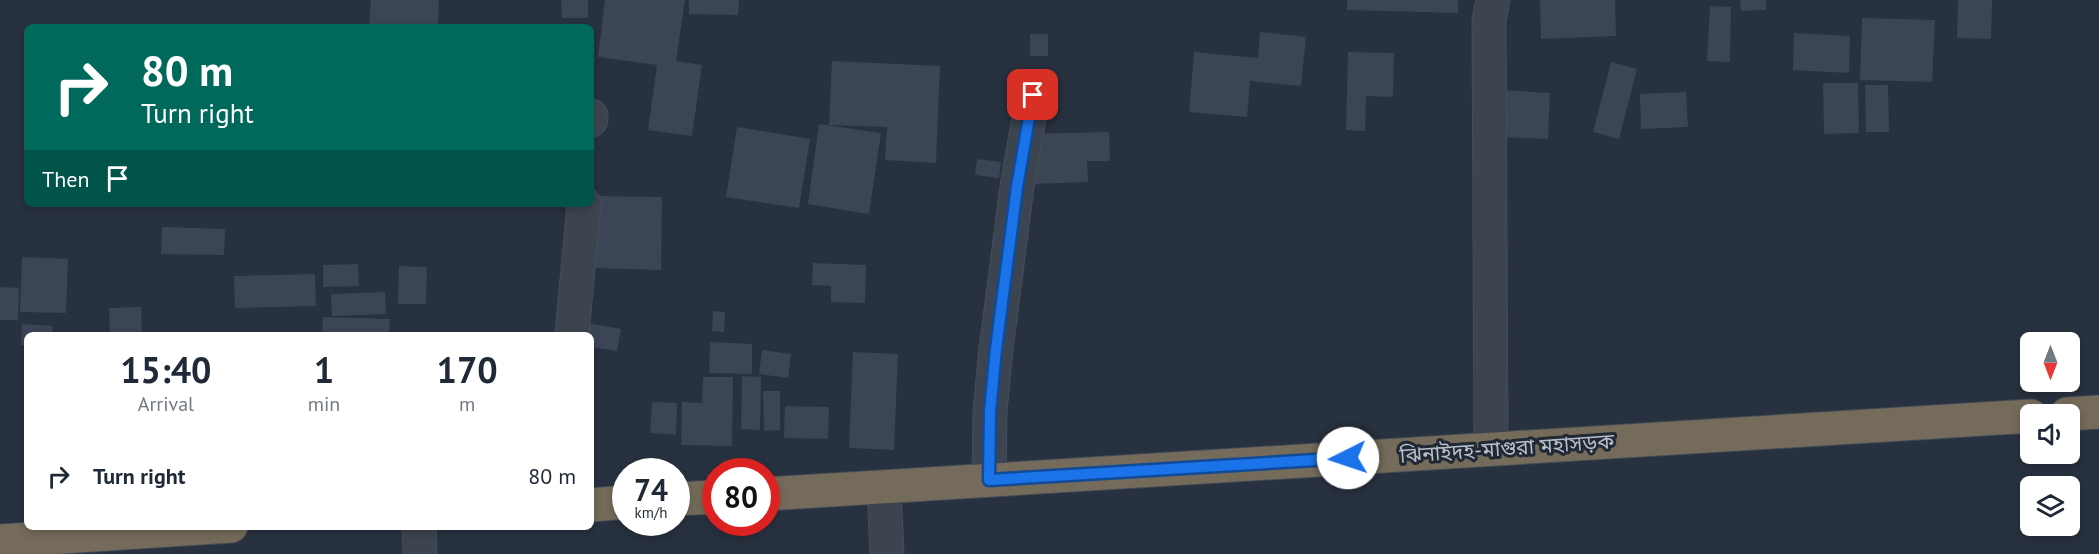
<!DOCTYPE html>
<html lang="en">
<head>
<meta charset="utf-8">
<style>
	body { margin:0; font-family:"PT Sans","Noto Sans Bengali",sans-serif; background:#f2f2f3; color:#1f2937; height:100vh; display:flex; flex-direction:column; font-size:22px; white-space:nowrap }
	* { box-sizing:border-box; margin:0 }
	p { font-size:20px; color:#747a83 }
	.icon { flex:none; width:33px; height:33px; fill:none; stroke:currentColor; stroke-width:2; stroke-linecap:round; stroke-linejoin:round }
	.map { position:relative; flex:1; overflow:hidden }
	.side { position:absolute; left:24px; top:332px; width:570px; height:198px; display:flex; flex-direction:column; background:#fff; border-radius:9px; box-shadow:0 3px 9px #0003 }
	.side>* { flex:none }
	.top-card { position:absolute; left:24px; top:24px; width:570px; height:183px; border-radius:9px; box-shadow:0 3px 9px #0003; background:#00695c; color:#fff; overflow:hidden }
	.needle { width:39px; rotate:180deg }
	.fabs { position:absolute; left:2020px; top:332px; display:grid; gap:12px }
	.fabs a { display:grid; place-items:center; width:60px; height:60px; border-radius:9px; background:#fff; box-shadow:0 3px 9px #0003; font-size:30px }
	.speed { position:absolute; left:612px; top:458px; display:flex; gap:12px; font-size:30px; font-weight:700; text-align:center }
	.speed>* { display:grid; place-content:center; width:78px; height:78px; border-radius:50%; background:#fff; box-shadow:0 3px 9px #0003; line-height:1 }
	.speed small { font-size:15px; font-weight:400 }
	.speed .limit { border:9px solid #d22; background:#fff; color:#111 }
	.pin { position:absolute; display:grid; place-items:center; width:51px; height:51px; color:#fff; margin:-26px; border-radius:12px; box-shadow:0 3px 9px #0006 }
	.me { position:absolute; width:66px; margin:-33px; rotate:266deg; stroke-linejoin:round; filter:drop-shadow(0 0 4px #0008) }
	.turn { display:flex; align-items:center; gap:21px; height:126px; padding:0 18px; font-size:27px }
	.turn .icon { width:78px; height:78px; stroke-width:2.5 }
	.turn b { display:block; font-size:42px; line-height:51px }
	.then { display:flex; align-items:center; height:57px; padding:0 18px; background:#0003; gap:12px; font-size:22px }
	.eta { display:flex; justify-content:space-evenly; align-items:center; height:102px; text-align:center }
	.eta b { font-size:36px; font-weight:600; line-height:42px }
	ul { padding:0; list-style:none }
	li { display:flex; align-items:center; gap:18px; height:84px; padding:0 18px }
	li div { flex:1 }
	li b { display:block; font-size:22px }
	li em { font-style:normal }
	.map>svg:first-child { display:block }
	.building { fill:#3b4555 }
	.lines { fill:none; stroke-linecap:round; stroke-linejoin:round }
	.minor-casing { stroke:#464d59; stroke-width:35 }
	.highway-casing { stroke:#444c57; stroke-width:35 }
	.minor { stroke:#3c444f; stroke-width:33 }
	.highway { stroke:#756b5a; stroke-width:33 }
	.route-casing { stroke:#114b97; stroke-width:15 }
	.route { stroke:#1a73e8; stroke-width:10 }
	.labels { text-anchor:middle; dominant-baseline:central; stroke-width:6; stroke-linejoin:round; paint-order:stroke }
	.street-label { font-size:21px; fill:#b9bfca; stroke:#212935 }
</style>
</head>
<body>
<div class="map">
<svg width="2099" height="554" viewBox="0 0 2099 554">
	<rect width="100%" height="100%" fill="#28313f"/>
	<path class="building" d="M371 0H439L438 27H369Z
		M561 0H588V18H562Z
		M605 0H685L676 61 702 65 692 136 648 130 657 65 598 57Z
		M689 0H739L738 15 689 14Z
		M1347 0H1458V13L1347 10Z
		M1540 0H1615L1616 36 1541 39Z
		M1740 0H1766V10L1741 11Z
		M1958 0H1992L1991 39 1957 38Z
		M1710 6 1731 7 1730 62 1707 61Z
		M1862 18 1935 20 1932 82 1860 80Z
		M1260 32 1306 37 1301 86 1250 81 1247 117 1189 112 1194 52 1258 58Z
		M1794 33 1850 36 1849 73 1793 70Z
		M1030 34H1048V56H1030Z
		M1348 52 1394 53 1393 97 1366 96 1365 131 1346 130Z
		M832 61 940 66 936 163 885 160 887 127 829 125Z
		M1611 62 1637 69 1619 139 1593 132Z
		M1823 83H1858L1859 133 1824 134Z
		M1865 85H1888L1889 132H1866Z
		M1502 90 1550 93 1548 139 1499 137Z
		M1686 92 1688 127 1641 129 1640 94Z
		M819 124 881 133 869 214 808 204Z
		M737 127 810 139 799 208 726 197Z
		M1109 132 1110 161H1087L1088 182 1031 184 1029 134Z
		M977 159 1001 162 999 178 975 175Z
		M596 196 662 197 661 270 594 268Z
		M162 227 225 229 224 255 161 254Z
		M22 257 68 259 66 313 20 312Z
		M813 263 866 265 865 303 831 302V286L812 285Z
		M358 264 359 286 323 287V265Z
		M399 266 427 267 426 304H398Z
		M315 274 316 306 235 308 234 276Z
		M0 287 19 288 18 320H0Z
		M385 292 386 314 332 316 331 294Z
		M141 307 142 334H110L109 308Z
		M713 311 725 312 724 332 712 331Z
		M323 317 390 319 389 334H322Z
		M587 323 621 329 617 351 591 347V334H585Z
		M22 324 53 326 52 334H27V345H21Z
		M710 342 752 344V374L709 373Z
		M762 350 791 354 788 378 759 374Z
		M853 352 898 354 894 450 849 448Z
		M742 376 761 377 760 430 741 429Z
		M703 377H733L732 446 681 445 682 402 702 403Z
		M763 391H780V430L764 431Z
		M652 402 677 403 676 435 650 433Z
		M785 406 829 407 828 439 784 438Z"/>
	<g class="lines">
		<defs>
			<path id="minor" d="M591 120V116
				M572 334 584 204
				M1491 449 1489 21 1493 0
				M989 480 990 411 996 349 1017 187 1033 95
				M884 487 887 554
				M419 526 420 554"/>
			<path id="highway" d="M2067 414 2099 412
				M766 494 2031 416
				M676 499 716 497
				M591 505 626 502
				M0 541 231 526"/>
		</defs>
		<use href="#minor" class="minor-casing"/>
		<use href="#highway" class="highway-casing"/>
		<use href="#minor" class="minor"/>
		<use href="#highway" class="highway"/>
	</g>
	<g class="lines">
		<defs>
			<path id="route" d="M1033 95 1017 187 996 349 990 411 989 480 1348 458"/>
		</defs>
		<use href="#route" class="route-casing"/>
		<use href="#route" class="route"/>
	</g>
	<g class="labels">
		<g class="street-label">
			<text transform="translate(1507 448) rotate(-4)">ঝিনাইদহ-মাগুরা মহাসড়ক</text>
		</g>
	</g>
</svg>
<div class="fabs">
<a><svg class="needle" viewBox="-14 -14 28 28"><path d="M0-13l5 13h-10z" fill="#e53935"/><path d="M0 13l5-13h-10z" fill="#747a83"/></svg></a>
<a><svg class="icon" aria-label="sound" viewBox="0 0 24 24"><path d="M4 9h4l5-4v14l-5-4H4zM17 9q2 3 0 6"/></svg></a>
<a><svg class="icon" aria-label="layers" viewBox="0 0 24 24"><path d="M12 4l9 5-9 5-9-5zM3 14l9 5 9-5"/></svg></a>
</div>
<div class="speed"><div>74<small>km/h</small></div><div class="limit">80</div></div>
<div class="pin" style="left:1033px;top:95px;background:#d93025"><svg class="icon" aria-label="arrive" viewBox="0 0 24 24"><path d="M6 21V4h12l-3 4 3 4H6"/></svg></div>
<svg class="me" style="left:1348px;top:458px" viewBox="-20 -20 40 40"><circle r="19" fill="#fff"/><path d="M0-13L10 11 0 6-10 11z" fill="#1a73e8"/></svg>
<div class="top-card">
<div class="turn"><svg class="icon" aria-label="right" viewBox="0 0 24 24"><path d="M7 20v-9h11M14 6l5 5-5 5"/></svg><div><b>80 m</b>Turn right</div></div>
<div class="then">Then<svg class="icon" aria-label="arrive" viewBox="0 0 24 24"><path d="M6 21V4h12l-3 4 3 4H6"/></svg></div>
</div>
<section class="side">
<div class="eta">
<div><b>15:40</b><p>Arrival</p></div>
<div><b>1</b><p>min</p></div>
<div><b>170</b><p>m</p></div>
</div>
<ul>
<li><svg class="icon" aria-label="right" viewBox="0 0 24 24"><path d="M7 20v-9h11M14 6l5 5-5 5"/></svg><div><b>Turn right</b></div><em>80 m</em></li>
</ul>
</section>
</div>
</body>
</html>
